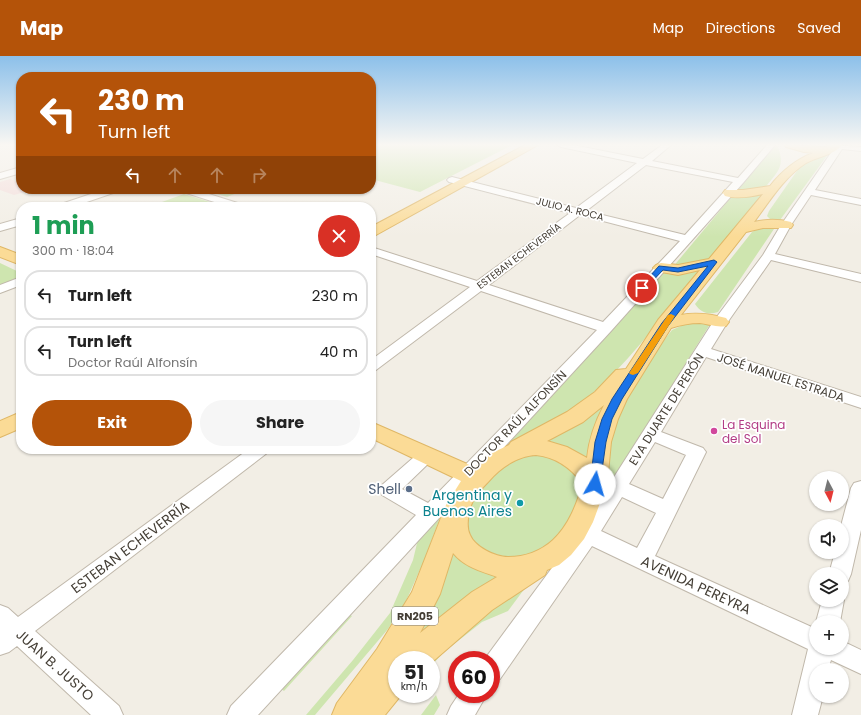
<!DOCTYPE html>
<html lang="en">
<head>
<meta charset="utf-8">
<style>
	body { margin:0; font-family:Poppins,sans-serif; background:#f6f6f6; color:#222; height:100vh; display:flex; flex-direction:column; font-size:15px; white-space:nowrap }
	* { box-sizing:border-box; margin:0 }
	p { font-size:13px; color:#767676 }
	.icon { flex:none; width:22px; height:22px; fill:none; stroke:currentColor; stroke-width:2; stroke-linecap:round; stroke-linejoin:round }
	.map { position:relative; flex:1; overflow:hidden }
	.side { position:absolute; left:16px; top:146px; width:360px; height:252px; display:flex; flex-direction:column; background:#fff; border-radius:16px; box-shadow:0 1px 3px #0004 }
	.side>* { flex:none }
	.top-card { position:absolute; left:16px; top:16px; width:360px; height:122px; border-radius:16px; box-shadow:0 1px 3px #0004; background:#b45309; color:#fff; overflow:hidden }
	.needle { width:26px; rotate:173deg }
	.fabs { position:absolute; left:809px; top:415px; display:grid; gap:8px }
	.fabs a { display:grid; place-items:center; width:40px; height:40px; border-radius:50%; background:#fff; box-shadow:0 1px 3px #0004; font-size:20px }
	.speed { position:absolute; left:388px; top:595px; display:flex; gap:8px; font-size:20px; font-weight:700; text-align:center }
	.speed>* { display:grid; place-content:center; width:52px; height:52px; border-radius:50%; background:#fff; box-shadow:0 1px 3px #0004; line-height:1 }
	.speed small { font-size:10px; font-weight:400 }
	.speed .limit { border:6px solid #d22; background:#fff; color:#111 }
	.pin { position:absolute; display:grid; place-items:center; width:34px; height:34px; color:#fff; margin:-17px; border:2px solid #fff; border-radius:50%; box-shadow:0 1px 4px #0007 }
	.me { position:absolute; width:44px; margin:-22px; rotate:7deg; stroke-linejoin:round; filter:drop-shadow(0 0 3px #0008) }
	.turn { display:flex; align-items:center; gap:14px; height:84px; padding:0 16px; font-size:18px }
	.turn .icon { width:52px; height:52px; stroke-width:2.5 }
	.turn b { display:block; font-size:28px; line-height:34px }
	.lanes { display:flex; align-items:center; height:38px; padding:0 16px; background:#0003; justify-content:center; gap:20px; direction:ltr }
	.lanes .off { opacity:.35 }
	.round { display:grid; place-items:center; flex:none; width:42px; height:42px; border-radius:21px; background:#f6f6f6 }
	.head { display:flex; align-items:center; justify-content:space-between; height:68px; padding:0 16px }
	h1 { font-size:24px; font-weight:700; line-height:30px; color:#1e9e55 }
	.action { display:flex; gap:8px; margin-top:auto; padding:8px 16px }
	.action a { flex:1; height:46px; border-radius:24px; background:#b45309; color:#fff; font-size:16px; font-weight:700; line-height:46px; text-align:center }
	.action a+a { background:#f6f6f6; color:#222 }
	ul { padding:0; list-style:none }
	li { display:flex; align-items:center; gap:12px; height:50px; margin:0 8px 6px; padding:0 8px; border:2px solid #e0e0e0; border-radius:16px }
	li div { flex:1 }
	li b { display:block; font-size:15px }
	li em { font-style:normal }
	header { display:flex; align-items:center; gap:24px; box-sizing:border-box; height:56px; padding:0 20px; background:#b45309; color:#fff }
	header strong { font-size:19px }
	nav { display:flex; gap:22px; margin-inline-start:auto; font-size:14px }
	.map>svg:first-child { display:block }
	.medical { fill:#f3dbd9 }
	.green { fill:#cee5af }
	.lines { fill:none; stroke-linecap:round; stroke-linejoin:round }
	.minor-casing { stroke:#c0b8ab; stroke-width:2 }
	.major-casing { stroke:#dfb766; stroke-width:2 }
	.minor { fill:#fff; fill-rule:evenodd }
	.major { fill:#fbdb96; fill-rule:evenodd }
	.route { fill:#1a73e8; stroke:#114b97 }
	.slow { fill:#f59e0b }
	.hotel-dot { fill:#d1479c; stroke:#fff; stroke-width:1.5 }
	.service-dot { fill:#5c6f8a; stroke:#fff; stroke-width:1.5 }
	.culture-dot { fill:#0f9aa8; stroke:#fff; stroke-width:1.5 }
	.labels { text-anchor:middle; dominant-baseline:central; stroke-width:3.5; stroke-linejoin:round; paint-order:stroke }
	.far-street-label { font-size:10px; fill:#443e35; stroke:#fff }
	.shield { fill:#fff; stroke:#7c7872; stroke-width:1 }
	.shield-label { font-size:11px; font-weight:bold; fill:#443e35 }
	.street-label { font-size:12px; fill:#443e35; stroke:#fff }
	.hotel-label { font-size:12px; fill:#b23c85; stroke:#fff; text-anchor:start }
	.near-service-label { font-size:14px; fill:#4e5e75; stroke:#fff; text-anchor:end }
	.near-culture-label { font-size:14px; fill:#0d838f; stroke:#fff; text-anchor:end }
	.near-street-label { font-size:14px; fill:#443e35; stroke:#fff }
</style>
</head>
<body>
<header>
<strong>Map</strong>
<nav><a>Map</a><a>Directions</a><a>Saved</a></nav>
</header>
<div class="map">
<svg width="861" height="659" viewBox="0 0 861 659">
	<rect width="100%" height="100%" fill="#f2eee5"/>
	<path class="medical" d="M10 123 21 127V133H36L14 139 0 134V126Z"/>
	<path class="green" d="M371 89H512L420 136 371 123Z
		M775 89H777C787 111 776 117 763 134L734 136Z
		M829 97 780 164 779 165 771 164 767 160 769 155 799 112 804 107Z
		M201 133H247L227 141Z
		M764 136 711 204 672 212 733 139Z
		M184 138 210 146 198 151H148Z
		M776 170 718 256C708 259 701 257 695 248L752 176 759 172Z
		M0 207 21 217V221L0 229Z
		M702 212C670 251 637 296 601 330 570 358 533 377 496 396L664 215Z
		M712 265 597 450 607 383 638 318 672 274 690 266Z
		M611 336 592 415 540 388Z
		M522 398 556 400 585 425 579 456 548 492 519 504 483 498 463 477 465 450 497 412Z
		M443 454 423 507 406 545 388 573 315 659H306L353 604 390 557 413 504 419 479Z
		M452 485 504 518 397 604 356 659Z
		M534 520 508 555 482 566 444 596 431 610V604H427Z
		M347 557 352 560 284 635 279 631Z
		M436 639 440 649 434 659H421Z"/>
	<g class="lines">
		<defs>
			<path id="minor" d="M557 89H573L643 103 662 89H671L652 105 738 122 767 89H775L743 127 611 275 258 659H227L231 650 416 459 382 439 379 434 382 429 421 395 427 393 433 395 436 399 433 403 402 433 428 447 597 274 481 235 376 314 371 316V304L470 231 371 198V191L477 225 570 157 449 126 447 124 449 122 452 121 576 152 637 107 561 91ZM646 109 733 126 685 179 586 155ZM580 159 680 185 603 266 489 229Z
				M833 89 861 91V95L842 93 815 134 861 143V149L811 139 791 169 775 198 861 218V226L771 204 727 267 711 293 861 341V352L706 301 661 376 703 392 706 396 655 500 816 573V592H842V585L861 594V618L831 604 828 614H816V640H823L818 659H792L808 593 592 490 500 623 491 627V604H484L574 482 571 480 568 474 571 468 578 466 584 468 713 266 763 199 781 169 835 91ZM655 386 686 399 663 443 629 428ZM622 441 656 457 637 492 601 475Z
				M21 111V117L0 123V117Z
				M106 133H121L119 135 72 151H57L58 149Z
				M178 133H193L244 149 245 151H230L180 135Z
				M21 162V169L0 175V168Z
				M21 221V229L0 237V229Z
				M249 393H270L267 397 35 575 119 650 123 659H91L17 590 9 596 0 599V549L8 552 18 561Z
				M861 425V474L851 518 848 525 842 527V518H829L835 496H842L841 470 851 432 854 427Z
				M842 539 844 544 840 566H816L822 544H842Z
				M459 638H487L475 659H447L451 650Z"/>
			<path id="major" d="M525 89H538L376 179 371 180V171Z
				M785 89 825 91 830 89H842C834 99 817 101 806 107 784 121 769 146 754 166 766 163 779 163 791 166L793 169 791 172H763L746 176 681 259C697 256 711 258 726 262L729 266 726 270C717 272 709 268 700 267 690 267 680 269 671 272L627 343 618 363 611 386 607 428 593 466 584 483 571 499 559 509 547 514 545 519 492 554 431 607V604H397V638H402L385 659H332L337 647 377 593 412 536 446 449 461 425 371 382V366L474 411 494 396 509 389 511 386 567 356 595 336 616 314 626 313 658 264 700 214 678 219 656 215 653 212 656 209 661 207 678 209 709 203 763 138C750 141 738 143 725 140L723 137 725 134H743L770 130C782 115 795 104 813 97L804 96 786 91ZM604 349C595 366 589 383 587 402L567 391 547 385 583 366ZM536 399C556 401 571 412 583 428 576 449 569 469 553 484 541 495 525 501 508 501 495 501 475 491 470 479 466 471 468 460 470 452 473 442 482 432 489 425 501 411 518 400 536 399ZM453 497C464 511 481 515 497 521L472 536 420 577 440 538Z
				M0 191 21 199V209L0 201Z
				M21 356V372L0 381V365Z"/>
		</defs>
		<use href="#minor" class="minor-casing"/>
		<use href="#major" class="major-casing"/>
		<use href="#minor" class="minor"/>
		<use href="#major" class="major"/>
	</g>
	<linearGradient id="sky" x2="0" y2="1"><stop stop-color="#8cc0ea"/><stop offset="0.49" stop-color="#f9f7f3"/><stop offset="1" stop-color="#f9f7f3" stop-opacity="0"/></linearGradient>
	<rect width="861" height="181" fill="url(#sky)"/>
	<path class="route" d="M714 204 717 206 668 270 622 343 612 363 606 386 600 428 599 431H591L590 428 595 386 602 363 612 343 662 267 708 210 678 216 663 214 645 233 642 234 639 232 659 210 678 212Z"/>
	<path class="slow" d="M671 258 675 260 638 317 633 319 630 318 629 317 668 259Z"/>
	<circle class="hotel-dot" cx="714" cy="375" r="4"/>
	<circle class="service-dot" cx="409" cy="433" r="4"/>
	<circle class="culture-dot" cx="520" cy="447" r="4"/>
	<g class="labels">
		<g class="far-street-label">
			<text transform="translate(570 153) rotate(14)">JULIO A. ROCA</text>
			<text transform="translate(519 200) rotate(-37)">ESTEBAN ECHEVERRÍA</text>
		</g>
		<rect class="shield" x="392" y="551" width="46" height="18" rx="3"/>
		<g class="shield-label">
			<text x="415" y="560">RN205</text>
		</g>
		<g class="street-label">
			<text transform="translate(781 321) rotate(18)">JOSÉ MANUEL ESTRADA</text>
			<text transform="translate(666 353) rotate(-58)">EVA DUARTE DE PERÓN</text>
			<text transform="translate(515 367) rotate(-46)">DOCTOR RAÚL ALFONSÍN</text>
		</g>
		<g class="hotel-label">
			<text x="722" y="368">La Esquina<tspan x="722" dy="14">del Sol</tspan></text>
		</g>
		<g class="near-service-label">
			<text x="401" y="433">Shell</text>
		</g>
		<g class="near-culture-label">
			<text x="512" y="439">Argentina y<tspan x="512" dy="16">Buenos Aires</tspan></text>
		</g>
		<g class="near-street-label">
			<text transform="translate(130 491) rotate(-37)">ESTEBAN ECHEVERRÍA</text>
			<text transform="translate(696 529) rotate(25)">AVENIDA PEREYRA</text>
			<text transform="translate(55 609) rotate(42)">JUAN B. JUSTO</text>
		</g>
	</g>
</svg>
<div class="fabs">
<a><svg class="needle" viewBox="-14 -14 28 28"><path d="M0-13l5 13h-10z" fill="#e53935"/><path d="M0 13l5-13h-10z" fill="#767676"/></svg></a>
<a><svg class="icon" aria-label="sound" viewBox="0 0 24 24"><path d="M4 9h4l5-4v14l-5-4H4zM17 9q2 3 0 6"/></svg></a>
<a><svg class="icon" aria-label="layers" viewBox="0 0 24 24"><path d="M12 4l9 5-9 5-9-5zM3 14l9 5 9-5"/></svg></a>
<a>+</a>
<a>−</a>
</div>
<div class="speed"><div>51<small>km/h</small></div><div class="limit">60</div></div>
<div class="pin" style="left:642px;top:232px;background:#d93025"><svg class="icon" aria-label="arrive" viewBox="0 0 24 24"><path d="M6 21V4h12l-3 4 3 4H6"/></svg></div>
<svg class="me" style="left:595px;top:428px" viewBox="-20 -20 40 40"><circle r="19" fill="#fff"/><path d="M0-13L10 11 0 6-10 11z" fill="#1a73e8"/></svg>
<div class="top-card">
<div class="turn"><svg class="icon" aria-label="left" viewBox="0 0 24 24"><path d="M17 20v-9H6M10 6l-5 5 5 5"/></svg><div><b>230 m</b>Turn left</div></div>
<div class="lanes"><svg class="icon" aria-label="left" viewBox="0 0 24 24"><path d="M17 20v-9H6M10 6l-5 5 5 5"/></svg><svg class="icon off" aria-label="ahead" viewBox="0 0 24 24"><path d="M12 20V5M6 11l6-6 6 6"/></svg><svg class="icon off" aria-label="ahead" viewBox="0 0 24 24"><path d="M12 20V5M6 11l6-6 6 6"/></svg><svg class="icon off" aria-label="right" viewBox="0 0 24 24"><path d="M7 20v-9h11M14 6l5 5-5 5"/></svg></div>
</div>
<section class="side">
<div class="head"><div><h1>1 min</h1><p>300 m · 18:04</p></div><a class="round" style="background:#d93025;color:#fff"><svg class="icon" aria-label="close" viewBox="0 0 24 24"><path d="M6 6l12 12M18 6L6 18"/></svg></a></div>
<ul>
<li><svg class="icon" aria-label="left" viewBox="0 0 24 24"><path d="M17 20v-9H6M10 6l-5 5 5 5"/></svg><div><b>Turn left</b></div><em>230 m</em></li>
<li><svg class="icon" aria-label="left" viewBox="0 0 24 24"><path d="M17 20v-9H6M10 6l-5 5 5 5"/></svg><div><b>Turn left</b><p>Doctor Raúl Alfonsín</p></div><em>40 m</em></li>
</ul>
<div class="action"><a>Exit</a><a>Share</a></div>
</section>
</div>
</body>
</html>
